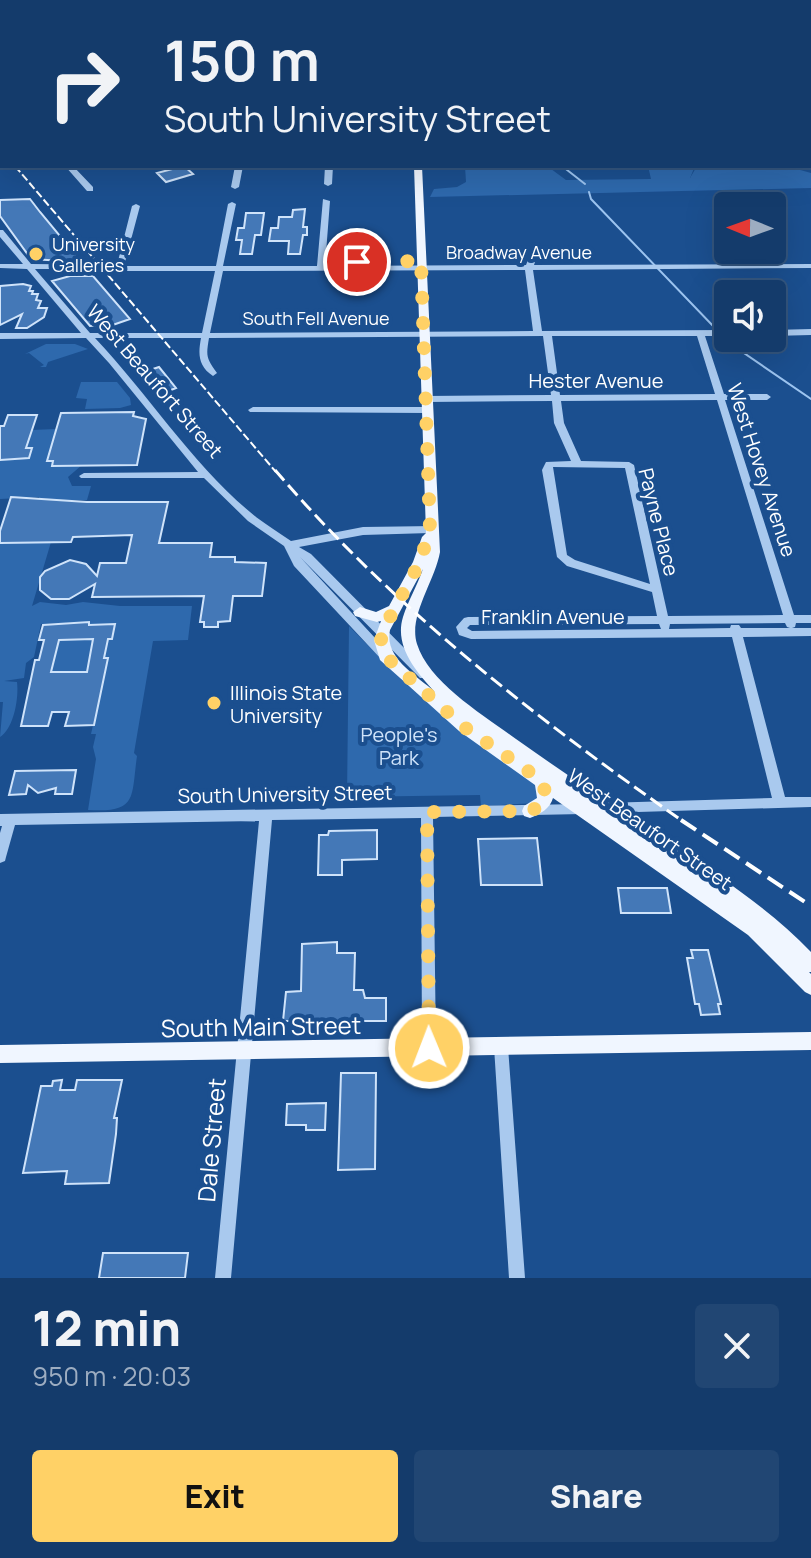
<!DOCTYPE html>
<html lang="en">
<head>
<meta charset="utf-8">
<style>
	body { margin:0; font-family:Manrope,sans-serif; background:#214673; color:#f1f3f6; height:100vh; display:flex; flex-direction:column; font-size:30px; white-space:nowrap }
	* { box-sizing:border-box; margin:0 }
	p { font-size:26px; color:#9dadc1 }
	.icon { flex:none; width:44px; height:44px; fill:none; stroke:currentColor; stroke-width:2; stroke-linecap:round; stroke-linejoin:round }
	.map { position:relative; height:1278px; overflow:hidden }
	.drawer { display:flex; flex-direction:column; background:#143b6b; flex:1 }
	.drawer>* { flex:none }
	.banner { position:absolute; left:0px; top:0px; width:812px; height:168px; box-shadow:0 8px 32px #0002,0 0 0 2px #33557e; background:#143b6b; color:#f1f3f6; overflow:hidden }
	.needle { width:52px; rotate:271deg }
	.tools { position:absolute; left:714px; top:192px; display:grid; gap:16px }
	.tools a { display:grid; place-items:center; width:72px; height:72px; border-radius:8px; background:#143b6b; box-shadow:0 8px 32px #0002,0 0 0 2px #33557e; font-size:40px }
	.pin { position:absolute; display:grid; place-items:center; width:68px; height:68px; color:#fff; margin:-34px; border:4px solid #fff; border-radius:50%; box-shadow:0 2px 8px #0007 }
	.me { position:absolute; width:88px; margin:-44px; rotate:359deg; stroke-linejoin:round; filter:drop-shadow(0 0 6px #0008) }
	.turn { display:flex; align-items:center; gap:28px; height:168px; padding:0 32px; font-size:36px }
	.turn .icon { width:104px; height:104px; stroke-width:2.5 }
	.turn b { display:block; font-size:56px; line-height:68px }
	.round { display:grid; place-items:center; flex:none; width:84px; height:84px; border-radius:8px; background:#214673 }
	.overview { display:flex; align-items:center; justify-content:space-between; height:136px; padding:0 32px }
	h1 { font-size:48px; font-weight:800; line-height:60px }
	.button { display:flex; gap:16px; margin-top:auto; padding:16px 32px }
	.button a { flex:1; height:92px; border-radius:8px; background:#ffd166; color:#111; font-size:32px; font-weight:800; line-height:92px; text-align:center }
	.button a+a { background:#214673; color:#f1f3f6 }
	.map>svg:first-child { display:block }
	.green { fill:#2e69ad }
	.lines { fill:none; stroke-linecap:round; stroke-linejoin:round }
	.stream { stroke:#9cc4f0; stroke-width:2 }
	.building { fill:#4478b7; stroke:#cfe3fa; stroke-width:2; fill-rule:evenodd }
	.minor { fill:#a9c9ee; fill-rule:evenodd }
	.major { fill:#f0f6ff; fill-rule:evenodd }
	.rail-far2 { stroke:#fff; stroke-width:2; stroke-dasharray:8 3; stroke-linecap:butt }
	.rail-far1 { stroke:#fff; stroke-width:3; stroke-dasharray:14 6; stroke-linecap:butt }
	.rail { stroke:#fff; stroke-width:4; stroke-dasharray:18 8; stroke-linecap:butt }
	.route { stroke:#ffd166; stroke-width:14; stroke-dasharray:0 25.2 }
	.poi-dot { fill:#ffd166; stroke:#1b4f8f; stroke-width:3 }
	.labels { text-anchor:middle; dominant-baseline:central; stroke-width:8; stroke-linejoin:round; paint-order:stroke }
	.far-poi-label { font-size:18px; fill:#fff; stroke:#1b4f8f; text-anchor:start }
	.far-street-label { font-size:18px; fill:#fff; stroke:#1b4f8f }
	.street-label { font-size:20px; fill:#fff; stroke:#1b4f8f }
	.poi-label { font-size:20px; fill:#fff; stroke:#1b4f8f; text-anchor:start }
	.park-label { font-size:20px; fill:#cfe3fa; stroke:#1b4f8f }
	.near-street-label { font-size:24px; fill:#fff; stroke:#1b4f8f }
</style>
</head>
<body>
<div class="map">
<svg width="811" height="1278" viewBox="0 0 811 1278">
	<rect width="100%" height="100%" fill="#1b4f8f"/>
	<path class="green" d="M465 166H547L566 180 651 179 648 166H695L690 178 697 166H786L811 173V188L430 197 434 189 457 187 466 182Z
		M46 344H75L88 349 48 362 46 367H40L44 365 29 353 25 354Z
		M81 382H117L130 398 131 405 120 408 85 409 87 399 76 398Z
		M56 429 47 460 53 461 52 466 82 465 68 477 72 486H91L87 500H39V497L0 499V460L22 459 31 448H26L32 430Z
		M51 542 32 606 40 602 66 605 83 602 120 606H192L188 640 153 641 134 753 137 756C131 798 138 813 88 810L96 759 93 747 96 734H91L108 659 104 658 108 639 88 627V622L41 624 34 657 26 663 24 678 4 681 17 682C19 698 14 728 0 737L3 702H0V543Z
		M349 626 402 680 455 726 538 786 537 803 481 806 480 795 347 797Z
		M93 639 87 672H51L59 640Z"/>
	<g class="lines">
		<path class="stream" d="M208 0 213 2
			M562 166 585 184
			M589 192 591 199 715 328 719 336 811 399"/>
	</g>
	<path class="building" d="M184 166 193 174 166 182 157 173Z
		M30 199 40 212 79 259 64 261 31 259 0 216V200Z
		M305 209 303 227H307V235H303L300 254H288L289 241H269L271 228H278L279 217H292L293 210Z
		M246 213H264L261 235H255L252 254H240L242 240H236L238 228H244Z
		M70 276H93L130 319 104 328 102 325 90 326 52 281Z
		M23 284 31 286 29 291H33L32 294H38L36 300 41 301 38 308H47L44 317 27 328H16L22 314 0 325V286Z
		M159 367 176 388 156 396 138 374Z
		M134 412 133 416 146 419 137 465 52 466 53 461H47L61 413Z
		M8 415H37L26 448H32L29 458 0 460V426H4Z
		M11 497 87 502H168L159 543H212L210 557H235V562L266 563 262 596H233L230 621 218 622V627H204V622H200L204 596 92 597 95 584 69 599H51L40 590V577L45 571 70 560 86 564 97 576 100 563H126L132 535 73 537 71 542 0 543V531Z
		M89 622V625L115 624 112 639H108L104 658H108L94 725 65 726 69 712H52L48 726H21L35 660H39L44 640H39L43 625ZM93 639 87 672H51L59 640Z
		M76 770 72 794H55L56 788 38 793 28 785 26 794 9 795 15 771Z
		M377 830V859L342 860V875H318L319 835H328L329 831Z
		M537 838 542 885H481L478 839Z
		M618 888H667L671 913H621Z
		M337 942V953H355L354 990H363L365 998H386V1021H283L286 992 301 991 302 944Z
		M691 950H708L721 1004H718L720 1014 701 1015 699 1004H695L687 958H693Z
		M341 1073H376L375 1169 338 1170Z
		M62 1080 60 1090H75L77 1080H122L114 1118H117L116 1134 109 1183 65 1184 67 1171 23 1173 41 1086H52L53 1081Z
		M326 1103 325 1130H306V1125H286L287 1104Z
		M103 1253H188L185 1278H99Z"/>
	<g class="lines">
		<path class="minor" d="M551 0H557L558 2H552Z
			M805 0H811V3L806 2Z
			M0 21H2V25H0Z
			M0 52H2V56H0Z
			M2 86V94L0 93V87Z
			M65 166H73L93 187V191H87Z
			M235 166H243L239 187 235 189 231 187Z
			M325 166H333L332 184 328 186 324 184Z
			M323 199 330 201 325 266 526 265 528 260H531L535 262 534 265 811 264V268L533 270 542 331 728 330V336H705L724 394H767L771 397 767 400H725L794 615H811V623H796L795 627 792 628H811V636L743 637 785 797H811V807L604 813 600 812 598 808 600 804 604 803 772 798 732 637 471 639 459 635 456 627 464 618 468 617 657 616 652 592 567 566 557 557 542 470 546 462 571 461 554 423 552 401 426 402 422 399 426 396 551 395 543 336 209 338C206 356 206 358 217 373L213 376C198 366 198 354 201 338H95C150 396 193 466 256 517 267 525 279 533 291 541L363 527 434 526 435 529 430 533 363 535 299 547 311 554 428 672 430 675 428 678H420L300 557 389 653 391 656 389 659H381L294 566 284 546 248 521 204 478H81L79 476 84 473 198 472 109 363 86 338 0 339V333H81L27 269 0 268V264H23L0 237V230H3L31 264 117 265 132 206 136 204 140 206 124 266H216L228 204 232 202 236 204 223 266H317ZM35 269H119L126 271H215L202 333H90ZM525 270 533 331 210 333 223 271ZM552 336H697L715 394 560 395ZM717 400 783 615 668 616 634 465 629 462 581 461 564 423 561 401ZM553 467 625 468 650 584 575 560 567 555ZM785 623 787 627 790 628H741L739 625H731L730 628 669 629 670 624ZM659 624 661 629 472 631 467 628 470 625Z
			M811 329V335L772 336V330Z
			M253 407H426L431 410 426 413 250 412 248 410Z
			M583 804 587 805 589 809 587 813 583 814 433 817 436 1048 434 1053 429 1055 424 1053 422 1048 421 818 272 820 231 1278H215L259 821 15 825 6 857 5 861 0 863V833L2 826H0V814Z
			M501 1040 506 1042 508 1047 525 1278H509L494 1047 496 1042Z"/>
		<path class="major" d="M412 0H420V2H412Z
			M810 124H811V130H810Z
			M0 125H2V131H0Z
			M414 166H422L440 552C435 581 408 616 417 644 429 683 485 716 516 739 564 773 613 806 662 838 714 873 767 906 811 952V972H809L811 974V995L805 992 748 935 553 798C550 809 540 814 530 818L524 816 522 811 524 806 537 798 535 785 459 731 380 660 374 640 381 621 377 622 355 616 353 612 360 607 376 612 389 606 413 562 422 537 426 533ZM423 569C417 586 408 601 403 617 394 646 416 672 435 692 416 675 384 658 390 630Z
			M811 1032V1050L0 1063V1045Z"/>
		<path class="rail-far2" d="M15 166 276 472"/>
		<path class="rail-far1" d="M275 470C392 607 537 719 684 822"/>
		<path class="rail" d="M681 820 811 906"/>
	</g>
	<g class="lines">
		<path class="route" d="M357 262 421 261 430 529 420 562 383 630 381 640 385 656 464 727 541 780 546 794 541 806 530 811 427 812 429 1048"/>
	</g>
	<g class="poi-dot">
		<circle cx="36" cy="254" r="8"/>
		<circle cx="214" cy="703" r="8"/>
	</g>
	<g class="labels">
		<g class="far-poi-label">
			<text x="52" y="244">University<tspan x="52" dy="21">Galleries</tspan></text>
		</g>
		<g class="far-street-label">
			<text x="519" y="252">Broadway Avenue</text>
			<text x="316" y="318">South Fell Avenue</text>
		</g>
		<g class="street-label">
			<text x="596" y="380">Hester Avenue</text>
			<text transform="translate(155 381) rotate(49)">West Beaufort Street</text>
			<text transform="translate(762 470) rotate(72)">West Hovey Avenue</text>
			<text transform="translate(659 522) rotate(76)">Payne Place</text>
			<text x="553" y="616">Franklin Avenue</text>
			<text transform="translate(285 794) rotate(-1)">South University Street</text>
			<text transform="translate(650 829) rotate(35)">West Beaufort Street</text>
		</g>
		<g class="poi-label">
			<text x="230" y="692">Illinois State<tspan x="230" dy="23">University</tspan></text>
		</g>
		<g class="park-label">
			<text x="399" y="734">People's<tspan x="399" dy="23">Park</tspan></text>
		</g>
		<g class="near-street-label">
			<text transform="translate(261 1026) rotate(-1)">South Main Street</text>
			<text transform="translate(211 1140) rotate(-85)">Dale Street</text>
		</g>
	</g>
</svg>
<div class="tools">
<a><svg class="needle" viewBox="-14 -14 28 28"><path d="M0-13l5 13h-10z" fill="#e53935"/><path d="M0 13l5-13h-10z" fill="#9dadc1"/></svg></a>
<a><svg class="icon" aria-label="sound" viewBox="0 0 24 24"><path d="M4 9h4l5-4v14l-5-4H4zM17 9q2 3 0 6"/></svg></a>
</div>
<div class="pin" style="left:357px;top:262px;background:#d93025"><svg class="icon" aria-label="arrive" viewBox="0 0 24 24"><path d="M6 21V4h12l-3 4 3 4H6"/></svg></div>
<svg class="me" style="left:429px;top:1048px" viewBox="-20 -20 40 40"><circle r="17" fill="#ffd166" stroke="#fff" stroke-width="3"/><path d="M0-11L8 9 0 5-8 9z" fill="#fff"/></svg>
<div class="banner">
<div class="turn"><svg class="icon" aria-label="right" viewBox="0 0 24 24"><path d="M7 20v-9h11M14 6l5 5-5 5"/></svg><div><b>150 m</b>South University Street</div></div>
</div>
</div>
<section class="drawer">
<div class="overview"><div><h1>12 min</h1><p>950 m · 20:03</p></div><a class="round"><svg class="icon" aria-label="close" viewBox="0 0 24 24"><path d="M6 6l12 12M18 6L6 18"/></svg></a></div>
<div class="button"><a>Exit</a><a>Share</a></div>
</section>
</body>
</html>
